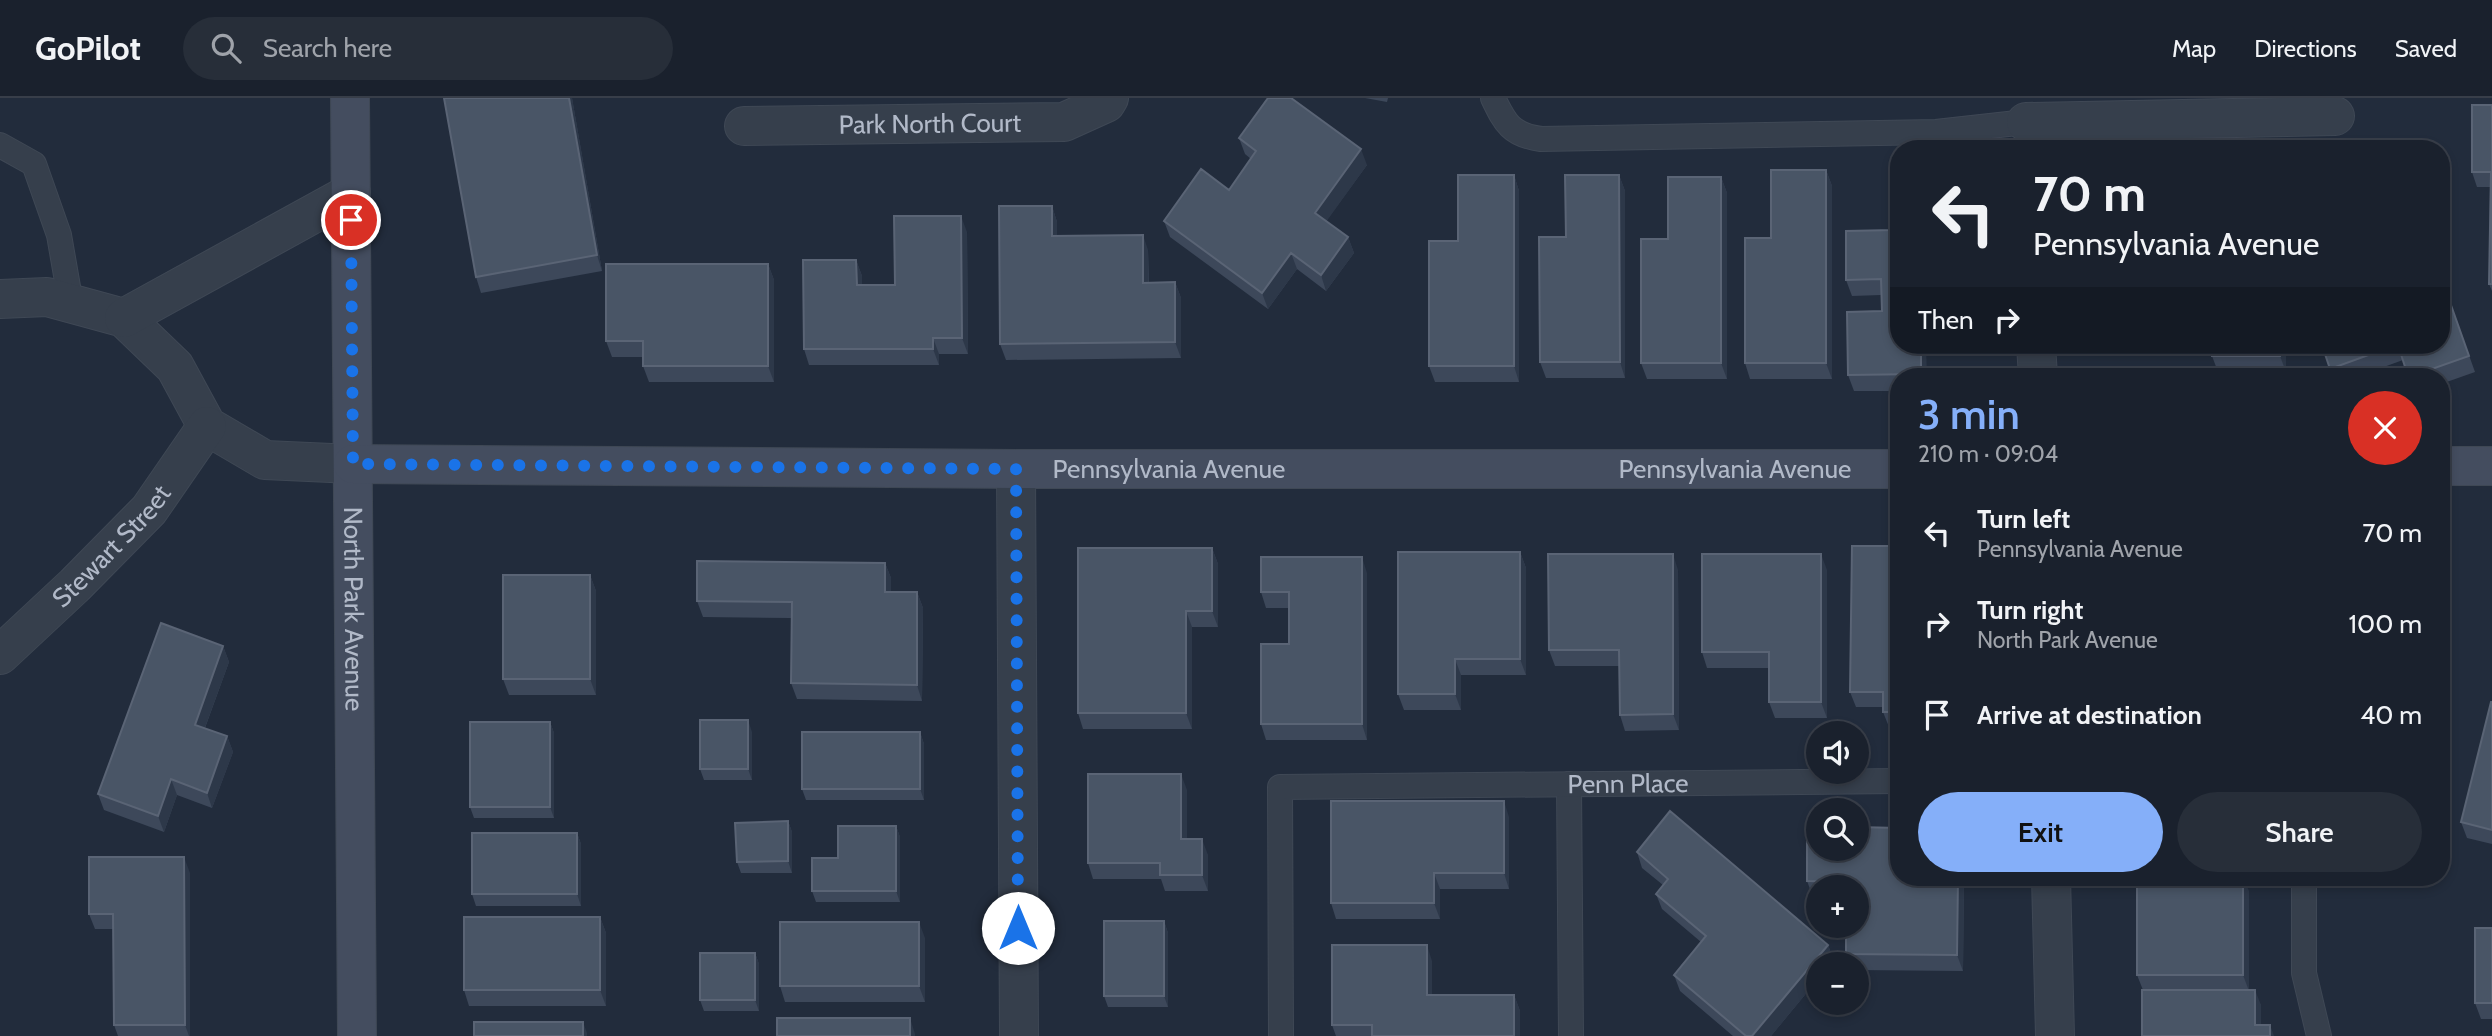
<!DOCTYPE html>
<html lang="en">
<head>
<meta charset="utf-8">
<style>
	body { margin:0; font-family:Cabin,sans-serif; background:#272e39; color:#f1f3f6; height:100vh; display:flex; flex-direction:column; font-size:26px; white-space:nowrap }
	* { box-sizing:border-box; margin:0 }
	p { font-size:23px; color:#9fa3aa }
	.icon { flex:none; width:38px; height:38px; fill:none; stroke:currentColor; stroke-width:2; stroke-linecap:round; stroke-linejoin:round }
	.map { position:relative; flex:1; overflow:hidden }
	.sheet { position:absolute; left:1890px; top:270px; width:560px; height:518px; display:flex; flex-direction:column; background:#1a212d; border-radius:28px; box-shadow:0 4px 10px #0003,0 0 0 2px #383e49 }
	.sheet>* { flex:none }
	.banner { position:absolute; left:1890px; top:42px; width:560px; height:214px; border-radius:28px; box-shadow:0 4px 10px #0003,0 0 0 2px #383e49; background:#1a212d; color:#f1f3f6; overflow:hidden }
	.fabs { position:absolute; left:1806px; top:623px; display:grid; gap:14px }
	.fabs a { display:grid; place-items:center; width:63px; height:63px; border-radius:50%; background:#1a212d; box-shadow:0 4px 10px #0003,0 0 0 2px #383e49; font-size:35px }
	.pin { position:absolute; display:grid; place-items:center; width:60px; height:60px; color:#fff; margin:-30px; border:4px solid #fff; border-radius:50%; box-shadow:0 2px 7px #0007 }
	.me { position:absolute; width:77px; margin:-38px; rotate:0deg; stroke-linejoin:round; filter:drop-shadow(0 0 5px #0008) }
	.turn { display:flex; align-items:center; gap:24px; height:147px; padding:0 28px; font-size:32px }
	.turn .icon { width:91px; height:91px; stroke-width:2.5 }
	.turn b { display:block; font-size:49px; line-height:60px }
	.then { display:flex; align-items:center; height:66px; padding:0 28px; background:#0003; gap:14px; font-size:26px }
	.round { display:grid; place-items:center; flex:none; width:74px; height:74px; border-radius:37px; background:#272e39 }
	.overview { display:flex; align-items:center; justify-content:space-between; height:119px; padding:0 28px }
	h1 { font-size:42px; font-weight:600; line-height:52px; color:#85aff9 }
	.action { display:flex; gap:14px; margin-top:auto; padding:14px 28px }
	.action a { flex:1; height:80px; border-radius:42px; background:#85aff9; color:#111; font-size:28px; font-weight:600; line-height:80px; text-align:center }
	.action a+a { background:#272e39; color:#f1f3f6 }
	ul { padding:0; list-style:none }
	li { display:flex; align-items:center; gap:21px; height:91px; padding:0 28px }
	li div { flex:1 }
	li b { display:block; font-size:26px }
	li em { font-style:normal }
	header { display:flex; align-items:center; gap:42px; box-sizing:border-box; height:98px; padding:0 35px; background:#1a212d; border-bottom:2px solid #383e49 }
	header strong { font-size:33px }
	nav { display:flex; gap:38px; margin-inline-start:auto; font-size:24px }
	.search { width:490px; height:63px; background:#272e39; display:flex; align-items:center; gap:18px; box-sizing:border-box; padding:0 24px; border-radius:38px; color:#9fa3aa; font-size:26px }
	.map>svg:first-child { display:block }
	.lines { fill:none; stroke-linecap:round; stroke-linejoin:round }
	.lane-casing { stroke:#3f4855; stroke-width:26 }
	.street-casing { stroke:#3f4855; stroke-width:40 }
	.secondary-casing { stroke:#3f4855; stroke-width:40 }
	.lane { stroke:#363f4c; stroke-width:24 }
	.street { stroke:#363f4c; stroke-width:38 }
	.secondary { stroke:#444d5f; stroke-width:38 }
	.wall { fill:#3d485a }
	.shaded-wall { fill:#2d3849 }
	.building { fill:#495566; stroke:#5a6475; stroke-width:2 }
	.route { stroke:#1a73e8; stroke-width:12; stroke-dasharray:0 21.6 }
	.labels { text-anchor:middle; dominant-baseline:central; stroke-width:7; stroke-linejoin:round; paint-order:stroke }
	.street-label { font-size:26px; fill:#b1b9c8; stroke:#1b2431 }
</style>
</head>
<body>
<header>
<strong>GoPilot</strong>
<div class="search"><svg class="icon" aria-label="search" viewBox="0 0 24 24"><circle cx="10" cy="10" r="6"/><path d="M15 15l6 6"/></svg>Search here</div>
<nav><a>Map</a><a>Directions</a><a>Saved</a></nav>
</header>
<div class="map">
<svg width="2492" height="938" viewBox="0 0 2492 938">
	<rect width="100%" height="100%" fill="#222c3c"/>
	<g class="lines">
		<defs>
			<g id="lane">
				<path d="M1493 0C1505 25 1511 37 1541 41L1936 34 2026 24"/>
				<path d="M0 47 34 66 59 137 71 206"/>
				<path d="M1569 686 1571 938"/>
				<path d="M2304 779V875L2319 938"/>
				<path id="s1" d="M1281 938 1280 689 1899 683"/>
			</g>
			<g id="street">
				<path d="M2026 24 2335 18"/>
				<path id="s2" d="M744 28 1064 24 1106 5 1109 0"/>
				<path d="M0 201 47 199 124 220 175 269 207 328 265 362 353 366"/>
				<path d="M124 220 351 95"/>
				<path d="M2036 247 2038 278"/>
				<path d="M1016 371 1019 938"/>
				<path id="s3" d="M0 557 75 487 149 412 207 328"/>
				<path d="M2051 779 2055 938"/>
			</g>
			<g id="secondary">
				<path id="s4" d="M350 0 357 938"/>
				<path id="s5" d="M353 366 1016 371H1899"/>
				<path d="M2441 368H2492"/>
			</g>
		</defs>
		<use href="#lane" class="lane-casing"/>
		<use href="#street" class="street-casing"/>
		<use href="#secondary" class="secondary-casing"/>
		<use href="#lane" class="lane"/>
		<use href="#street" class="street"/>
		<use href="#secondary" class="secondary"/>
	</g>
	<path class="wall" d="M572 0 602 173 481 195 476 179Z
		M1365 0H1388L1387 4Z
		M2492 7V193L2489 186 2490 89H2477L2472 74Z
		M1239 40 1367 67 1326 123 1348 139 1354 155 1326 193 1297 171 1268 211 1170 139 1164 123 1229 92 1251 61 1245 56Z
		M1826 72 1832 88V281H1750L1745 265 1771 140Z
		M1514 77 1519 93V284H1435L1429 268 1458 143Z
		M1619 77 1625 93V280H1546L1540 264 1566 139Z
		M1721 79 1727 95V281H1647L1641 265 1668 141Z
		M1052 108 1057 124V138L1148 152 1149 184H1175L1181 200V260L1006 262 1000 246Z
		M1894 132 1927 278H1899V293H1854L1848 277 1882 213 1881 197 1852 198 1846 182Z
		M967 134 968 256H939V267H809L804 251 856 162 862 178V187H895Z
		M768 166 774 182V284H649L643 268V259H612L606 243Z
		M2441 179 2475 274 2441 286V278H2408L2403 262 2359 278H2333L2322 247Z
		M2286 247V274H2218L2212 258Z
		M1899 448V630L1889 629 1883 614V609H1856L1850 594Z
		M1212 450 1218 466V529H1192V631H1083L1078 615Z
		M1520 454 1526 470V577H1461V612H1404L1398 596Z
		M885 465 891 480V494H917L923 510 922 603 797 601 791 585V520L703 519 697 503Z
		M1678 472 1679 632 1625 633 1620 617 1619 568H1555L1549 552Z
		M1827 472V620H1775L1769 604V570H1707L1702 554Z
		M1367 475V642H1266L1261 626 1289 546V510H1266L1261 494Z
		M590 477 596 493V597H509L503 581Z
		M223 548 229 564 205 630 227 638 233 654 212 710 177 697 164 734 104 712 98 696Z
		M2492 604V746L2467 740 2461 724Z
		M550 624 554 635V720H474L470 709Z
		M752 634V682H704L700 671Z
		M920 634 924 646V702H806L802 691Z
		M1187 692V741L1208 757V793H1165L1161 781H1093L1088 765Z
		M1509 719V791H1440V821H1336L1331 805Z
		M788 723 792 734V775H741L737 764Z
		M896 728 900 739V804H816L812 793 838 760Z
		M577 735 581 746V808H476L472 796Z
		M1637 754 1828 847 1834 863 1831 866H1818V881L1771 938H1733L1680 893 1674 877 1701 844 1662 811 1656 796 1663 787 1642 770Z
		M190 775V938H118L114 927 113 831H95L89 816Z
		M1964 779 1963 873 1857 872V866H1849L1846 856 1857 789H1818V799H1813L1807 783Z
		M2249 793V892L2261 907V927L2274 938 2143 892 2137 877Z
		M600 819 606 835V908H469L464 892Z
		M1164 823 1168 835V909H1108L1104 898Z
		M2492 830V921H2481L2475 905Z
		M925 840V904H785L780 888Z
		M755 855 759 866V913H704L700 902Z
		M1432 863V897H1514L1520 913V938H1336L1332 927Z"/>
	<path class="shaded-wall" d="M569 0H572L602 173 597 157Z
		M1361 51 1367 67 1321 131 1315 115Z
		M1826 72 1832 88V281L1826 265Z
		M1514 77 1519 93V284L1514 268Z
		M1619 77 1625 93V280L1620 264Z
		M1721 79 1727 95V281L1721 265Z
		M1052 108 1057 124V154L1052 138Z
		M961 118 967 134 968 256 962 240Z
		M1143 137 1148 152 1149 200 1143 185Z
		M1348 139 1354 155 1326 193 1321 177Z
		M1291 155 1297 171 1268 211 1262 195Z
		M856 162 862 178V203L857 187Z
		M768 166 774 182V284L768 268Z
		M1175 184 1181 200V260L1175 244Z
		M933 240 939 256V267L933 251Z
		M1921 247H1926L1927 278H1922L1921 276Z
		M2280 247H2286V274L2280 258Z
		M1212 450 1218 466V529L1212 513Z
		M1520 454 1526 470V577L1520 561Z
		M1673 456 1678 472 1679 632 1673 616Z
		M1821 456 1827 472V620L1821 604Z
		M1362 459 1367 475V642L1362 626Z
		M885 465 891 480V510L885 494Z
		M590 477 596 493V597L590 581Z
		M917 494 923 510 922 603 917 587Z
		M1186 513 1192 529V631L1186 615Z
		M223 548 229 564 200 643 195 627Z
		M1455 561 1461 577V612L1455 596Z
		M748 622 752 634V682L748 671Z
		M550 624 554 635V720L550 709Z
		M920 634 924 646V702L920 691Z
		M227 638 233 654 212 710 207 695Z
		M1181 676 1187 692V757L1181 741Z
		M171 681 177 697 164 734 158 718Z
		M1504 703 1509 719V791L1504 775Z
		M788 723 792 734V775L788 763Z
		M896 728 900 739V804L896 793Z
		M577 735 581 746V808L577 796Z
		M1202 741 1208 757V793L1202 777Z
		M184 759 190 775V938H189L185 927Z
		M1434 775 1440 791V821L1434 805Z
		M1958 779H1964L1963 873 1957 857Z
		M2243 779 2249 793V893L2243 877Z
		M600 819 606 835V908L600 892Z
		M1164 823 1168 835V909L1164 898Z
		M919 824 925 840V904L919 888Z
		M1427 847 1432 863V913L1427 897Z
		M1828 847 1834 863 1831 866H1818V881L1771 938H1752Z
		M755 855 759 866V913L755 902Z
		M2255 892 2261 907V938L2255 927Z
		M1514 897 1520 913V938H1514Z
		M910 920 915 936V938H910Z
		M583 924 587 935V938H583Z
		M2270 927 2274 938H2270Z"/>
	<path class="building" d="M444 0H569L597 157 476 179Z
		M1268 0H1291L1361 51 1315 115 1348 139 1321 177 1291 155 1262 195 1164 123 1201 71 1229 92 1256 53 1239 40Z
		M2472 7H2492V186H2489L2491 74H2472Z
		M1893 62H1899V247H1921V276L1848 277 1847 214 1882 213 1881 181 1846 182V133L1894 132Z
		M1771 72H1826V265H1745V140H1771Z
		M1458 77H1514V268H1429V143H1458Z
		M1565 77H1619L1620 264H1540L1539 139H1566Z
		M1668 79H1721V265H1641V141H1668Z
		M999 108H1052V138L1143 137V185L1175 184V244L1000 246Z
		M894 118H961L962 240H933V251H804L803 162H856L857 187H895Z
		M606 166H768V268H643V243H606Z
		M2441 179 2469 258 2412 278H2408L2398 247H2441Z
		M2212 247H2280V258H2212Z
		M2322 247H2396L2330 271Z
		M1852 448H1899V614H1883V594H1850Z
		M1078 450H1212V513H1186V615H1078Z
		M1398 454H1520V561H1455V596H1398Z
		M1548 456H1673V616L1620 617 1619 552H1549Z
		M1702 456H1821V604H1769V554H1702Z
		M1261 459H1362V626H1261V546H1289V494H1261Z
		M697 463 885 465V494H917V587L791 585 792 504 697 503Z
		M503 477H590V581H503Z
		M161 525 223 548 195 627 227 638 207 695 171 681 158 718 98 696Z
		M2491 604H2492V732L2461 724Z
		M700 622H748V671H700Z
		M470 624H550V709H470Z
		M802 634H920V691H802Z
		M1088 676H1181V741H1202V777H1160V765H1088Z
		M1331 703H1504V775H1434V805H1331Z
		M1670 713 1828 847 1752 938H1746L1674 877 1706 838 1656 796 1668 781 1637 754Z
		M788 723V763L737 764 735 725Z
		M838 728H896V793H812V760H838Z
		M1807 729H1818V751H1857V729L1899 730V779H1958L1957 857 1846 856V828H1857V789H1846V784L1807 783Z
		M472 735H577V796H472Z
		M89 759H184L185 927H114L113 816H89Z
		M2137 779H2243V877H2137Z
		M464 819H600V892H464Z
		M1104 823H1164V898H1104Z
		M780 824H919V888H780Z
		M2475 830H2492V905H2475Z
		M1332 847H1427V897H1514V938H1372V927H1332Z
		M700 855H755V902H700Z
		M2142 892H2255V927H2270V938H2142Z
		M777 920H910V938H777Z
		M474 924H583V938H474Z"/>
	<g class="lines">
		<path class="route" d="M351 122 353 366 1016 371 1018 830"/>
	</g>
	<g class="labels">
		<g class="street-label">
			<text stroke="none"><textPath href="#s2" startOffset="186">Park North Court</textPath></text>
			<text stroke="none"><textPath href="#s5" startOffset="816">Pennsylvania Avenue</textPath></text>
			<text stroke="none"><textPath href="#s5" startOffset="1382">Pennsylvania Avenue</textPath></text>
			<text stroke="none"><textPath href="#s3" startOffset="156">Stewart Street</textPath></text>
			<text stroke="none"><textPath href="#s4" startOffset="511">North Park Avenue</textPath></text>
			<text stroke="none"><textPath href="#s1" startOffset="597">Penn Place</textPath></text>
		</g>
	</g>
</svg>
<div class="fabs">
<a><svg class="icon" aria-label="sound" viewBox="0 0 24 24"><path d="M4 9h4l5-4v14l-5-4H4zM17 9q2 3 0 6"/></svg></a>
<a><svg class="icon" aria-label="search" viewBox="0 0 24 24"><circle cx="10" cy="10" r="6"/><path d="M15 15l6 6"/></svg></a>
<a>+</a>
<a>−</a>
</div>
<div class="pin" style="left:351px;top:122px;background:#d93025"><svg class="icon" aria-label="arrive" viewBox="0 0 24 24"><path d="M6 21V4h12l-3 4 3 4H6"/></svg></div>
<svg class="me" style="left:1018px;top:830px" viewBox="-20 -20 40 40"><circle r="19" fill="#fff"/><path d="M0-13L10 11 0 6-10 11z" fill="#1a73e8"/></svg>
<div class="banner">
<div class="turn"><svg class="icon" aria-label="left" viewBox="0 0 24 24"><path d="M17 20v-9H6M10 6l-5 5 5 5"/></svg><div><b>70 m</b>Pennsylvania Avenue</div></div>
<div class="then">Then<svg class="icon" aria-label="right" viewBox="0 0 24 24"><path d="M7 20v-9h11M14 6l5 5-5 5"/></svg></div>
</div>
<section class="sheet">
<div class="overview"><div><h1>3 min</h1><p>210 m · 09:04</p></div><a class="round" style="background:#d93025;color:#fff"><svg class="icon" aria-label="close" viewBox="0 0 24 24"><path d="M6 6l12 12M18 6L6 18"/></svg></a></div>
<ul>
<li><svg class="icon" aria-label="left" viewBox="0 0 24 24"><path d="M17 20v-9H6M10 6l-5 5 5 5"/></svg><div><b>Turn left</b><p>Pennsylvania Avenue</p></div><em>70 m</em></li>
<li><svg class="icon" aria-label="right" viewBox="0 0 24 24"><path d="M7 20v-9h11M14 6l5 5-5 5"/></svg><div><b>Turn right</b><p>North Park Avenue</p></div><em>100 m</em></li>
<li><svg class="icon" aria-label="arrive" viewBox="0 0 24 24"><path d="M6 21V4h12l-3 4 3 4H6"/></svg><div><b>Arrive at destination</b></div><em>40 m</em></li>
</ul>
<div class="action"><a>Exit</a><a>Share</a></div>
</section>
</div>
</body>
</html>
